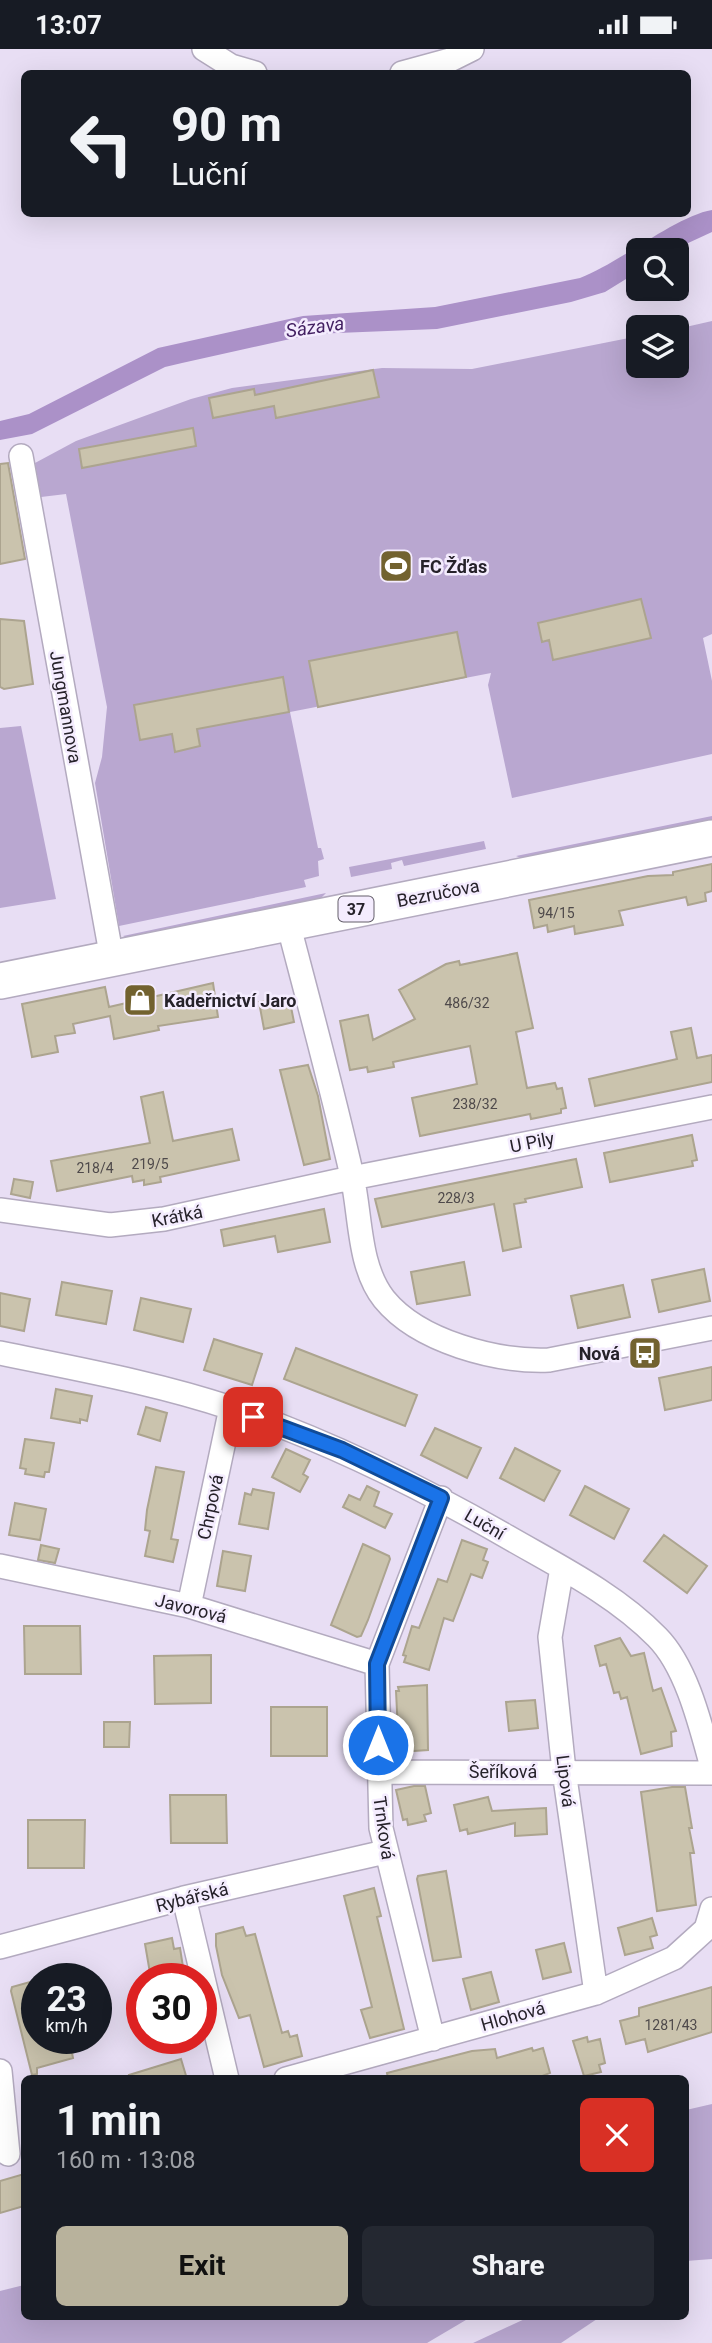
<!DOCTYPE html>
<html lang="en">
<head>
<meta charset="utf-8">
<style>
	body { margin:0; font-family:Roboto,sans-serif; background:#242831; color:#f1f3f6; height:100vh; display:flex; flex-direction:column; font-size:26px; white-space:nowrap }
	* { box-sizing:border-box; margin:0 }
	p { font-size:23px; color:#9ea1a6 }
	.icon { flex:none; width:38px; height:38px; fill:none; stroke:currentColor; stroke-width:2; stroke-linecap:round; stroke-linejoin:round }
	.map { position:relative; flex:1; overflow:hidden }
	.details { position:absolute; left:21px; top:2026px; width:668px; height:245px; display:flex; flex-direction:column; background:#171b24; border-radius:10px; box-shadow:0 7px 28px #0002 }
	.details>* { flex:none }
	.hud { position:absolute; left:21px; top:21px; width:670px; height:147px; border-radius:10px; box-shadow:0 7px 28px #0002; background:#171b24; color:#f1f3f6; overflow:hidden }
	.fabs { position:absolute; left:626px; top:189px; display:grid; gap:14px }
	.fabs a { display:grid; place-items:center; width:63px; height:63px; border-radius:10px; background:#171b24; box-shadow:0 7px 28px #0002; font-size:35px }
	.speed { position:absolute; left:21px; top:1914px; display:flex; gap:14px; font-size:35px; font-weight:700; text-align:center }
	.speed>* { display:grid; place-content:center; width:91px; height:91px; border-radius:50%; background:#171b24; box-shadow:0 7px 28px #0002; line-height:1 }
	.speed small { font-size:18px; font-weight:400 }
	.speed .limit { border:10px solid #d22; background:#fff; color:#111 }
	.pin { position:absolute; display:grid; place-items:center; width:60px; height:60px; color:#fff; margin:-30px; border-radius:14px; box-shadow:0 4px 10px #0006 }
	.me { position:absolute; width:77px; margin:-38px; rotate:0deg; stroke-linejoin:round; filter:drop-shadow(0 0 5px #0008) }
	.turn { display:flex; align-items:center; gap:24px; height:147px; padding:0 35px; font-size:32px }
	.turn .icon { width:91px; height:91px; stroke-width:2.5 }
	.turn b { display:block; font-size:49px; line-height:60px }
	.round { display:grid; place-items:center; flex:none; width:74px; height:74px; border-radius:10px; background:#242831 }
	.overview { display:flex; align-items:center; justify-content:space-between; height:119px; padding:0 35px }
	h1 { font-size:42px; font-weight:700; line-height:52px }
	.primary-button { display:flex; gap:14px; margin-top:auto; padding:14px 35px }
	.primary-button a { flex:1; height:80px; border-radius:10px; background:#b8b29c; color:#111; font-size:28px; font-weight:700; line-height:80px; text-align:center }
	.primary-button a+a { background:#242831; color:#f1f3f6 }
	.status { display:flex; justify-content:space-between; align-items:center; height:49px; padding:0 35px; background:#171b24; direction:ltr }
	.status svg { height:19px; fill:currentColor }
	.map>svg:first-child { display:block }
	.green { fill:#b9a7d0 }
	.water { fill:#ab91c8 }
	.building { fill:#cac3ad; stroke:#aca48f; stroke-width:2 }
	.lines { fill:none; stroke-linecap:round; stroke-linejoin:round }
	.street-casing { stroke:#b3aabf; stroke-width:26 }
	.primary-casing { stroke:#b3aabf; stroke-width:38 }
	.street { stroke:#fff; stroke-width:23 }
	.primary { stroke:#fff; stroke-width:35 }
	.route-casing { stroke:#114b97; stroke-width:18 }
	.route { stroke:#1a73e8; stroke-width:12 }
	.labels { text-anchor:middle; dominant-baseline:central; stroke-width:5; stroke-linejoin:round; paint-order:stroke }
	.number-label { font-size:14px; fill:#4f4a4b }
	.shield { fill:#f4ecfe; stroke:#645f6a; stroke-width:2 }
	.shield-label { font-size:16px; font-weight:bold; fill:#26222a }
	.poi-label { font-size:18px; font-weight:bold; fill:#26222a; stroke:#f4ecfe; text-anchor:start }
	.street-label { font-size:18px; fill:#26222a; stroke:#f4ecfe }
	.water-label { font-size:19px; font-style:italic; fill:#421f61; stroke:#f4ecfe }
</style>
</head>
<body>
<div class="status"><b>13:07</b><svg viewBox="0 0 49 12"><path d="M0 12V9h3v3zM5 12V6h3v6zM10 12V3h3v9zM15 12V0h3v12zM26 1h20v11H26zM47 4h2v5h-2z"/></svg></div>
<div class="map">
<svg width="712" height="2294" viewBox="0 0 712 2294">
	<rect width="100%" height="100%" fill="#e8def4"/>
	<path class="green" d="M712 272V585L703 589 712 632V705L512 749 488 636 491 624 290 663 318 799H321L324 810 318 812 319 827 304 831 306 838 119 877 95 734 102 708 107 658 66 445 41 448 35 414 76 392 191 350 232 339 382 319 472 320 639 287V317H677V280Z
		M21 677 56 850 0 859V679Z
		M712 767V774L526 811 516 807Z
		M484 792 486 800 404 817 402 811 391 814 392 820 351 828 349 818Z
		M326 844 314 856 134 893 123 887Z
		M712 2055V2210L686 2212V2061Z
		M24 2236V2268H471L427 2294H0V2242Z
		M529 2268H600L561 2294H473Z"/>
	<path class="water" d="M712 161V183L673 201H639V222L605 243 571 253 437 280 313 285 182 314 165 318 32 385 0 391V372L29 365 158 299 303 267 435 258 580 229C621 213 676 167 712 161Z"/>
	<path class="building" d="M373 321 379 348 276 369 274 357 213 369 209 349 254 340 255 346Z
		M193 379 196 397 82 419 79 400Z
		M8 414 25 510 0 515V415Z
		M641 550 651 589 553 611 549 591 542 593 538 574Z
		M0 570 24 572 33 635 4 640 0 638Z
		M457 583 466 628 318 658 309 612Z
		M283 628 289 663 197 680 200 697 175 703 172 685 140 691 134 656Z
		M712 815V842L705 844 706 852 688 856 686 848 619 862 623 876 575 885 574 877 548 883 547 876 534 879 529 851 648 827 673 826V823Z
		M517 904 533 979 516 983 527 1039 555 1034 557 1040 562 1039 566 1059 561 1060V1064L531 1070 530 1065 420 1087 412 1049 477 1035 470 997 393 1013 394 1018 368 1023 367 1018 350 1021 340 972 368 966 373 991 415 970 399 941 446 915 459 912 460 916Z
		M213 934 218 968 158 977 159 981 114 990 110 967 73 975 75 984 55 987 58 1003 32 1008 22 955 105 938 109 958Z
		M289 948 294 973 264 980 259 953Z
		M691 979 697 1009 712 1006V1033L595 1057 589 1030 677 1010 671 983Z
		M308 1016 318 1047 330 1110 304 1116 280 1021Z
		M163 1043 173 1092 232 1080 239 1111 160 1128 161 1133 144 1136V1131L133 1133 132 1127 57 1142 51 1112 150 1094 141 1048Z
		M692 1086 697 1111 692 1112 693 1117 610 1133 604 1104Z
		M576 1110 582 1138 525 1150 526 1153 514 1155 521 1198 503 1202 494 1155 382 1178 375 1150Z
		M14 1130 33 1133 30 1149 11 1145Z
		M324 1160 330 1193 278 1203 275 1187 224 1197 221 1181Z
		M464 1213 470 1246 417 1255 411 1223Z
		M704 1220 710 1252 659 1263 652 1231Z
		M62 1233 112 1242 106 1275 56 1266Z
		M623 1236 630 1268 578 1279 571 1247Z
		M0 1244 30 1250 24 1282 0 1277Z
		M141 1249 191 1260 183 1293 134 1281Z
		M214 1290 262 1305 252 1336 204 1321Z
		M296 1299 417 1346 405 1377 284 1330Z
		M712 1318V1351L665 1361 659 1329Z
		M56 1340 92 1347 87 1372 80 1370V1374L51 1369Z
		M146 1358 167 1364 160 1392 138 1385Z
		M435 1379 481 1399 467 1429 421 1406Z
		M25 1390 54 1394 49 1423H45L44 1428 25 1425 26 1420 20 1419Z
		M515 1399 560 1422 544 1452 500 1429Z
		M286 1400 310 1411 303 1425 308 1428 300 1443 272 1428Z
		M156 1418 184 1423 171 1490 178 1491 173 1513 145 1507 150 1482 145 1481 147 1461Z
		M367 1437 379 1443 374 1457 392 1465 385 1479 343 1458 349 1446 360 1451Z
		M585 1437 629 1460 614 1490 570 1466Z
		M253 1440 274 1444 268 1480 239 1475 245 1444 251 1446Z
		M15 1454 46 1460 40 1491 9 1486Z
		M664 1486 707 1517 687 1544 644 1512Z
		M462 1491 487 1500 483 1511 488 1513 482 1529 471 1525 453 1572 444 1569 429 1621 404 1613 406 1607 403 1606 412 1577 419 1579 438 1530 447 1533Z
		M363 1495 389 1507 390 1510 368 1571 361 1587 357 1588 331 1576Z
		M41 1496 59 1500 55 1514 38 1511Z
		M223 1502 251 1507 245 1542 217 1537Z
		M24 1577H80L81 1625H25Z
		M620 1589 631 1607 644 1604 653 1642 661 1639 676 1682 671 1683 672 1697 641 1705 627 1648 621 1650 619 1643 614 1644 606 1615 600 1617 595 1597Z
		M211 1606V1654L155 1655 154 1607Z
		M427 1636 428 1701 399 1703 396 1642H399L398 1638Z
		M535 1651 538 1679 509 1682 506 1653Z
		M271 1658H327V1707H271Z
		M104 1673H130L129 1698H104Z
		M414 1737H425L431 1764 424 1766 426 1772 408 1776 407 1770 403 1771 396 1741Z
		M672 1738H685L692 1779H689L694 1804H690L696 1856 657 1862 641 1743Z
		M170 1746H226L227 1794H171Z
		M488 1748 492 1762 546 1759 547 1785 515 1787V1774L468 1785 467 1780 460 1782 454 1756Z
		M28 1771H85L84 1819H28Z
		M446 1822 461 1908 433 1912 417 1830 418 1827Z
		M374 1839 381 1867 377 1868 404 1980 370 1989 361 1961 372 1958 344 1847Z
		M652 1869 657 1886 650 1888 653 1899 625 1906 618 1879Z
		M243 1878 246 1887 255 1885 282 1984 288 1982 290 1988 297 1986 302 2007 264 2018 250 1966 239 1969 222 1926 216 1897V1885Z
		M172 1889 174 1900 180 1899 183 1918 150 1924 145 1895Z
		M564 1894 571 1923 543 1930 536 1901Z
		M491 1923 499 1953 471 1961 463 1930Z
		M37 1931V1990H74L77 2002 72 2004 73 2009 37 2019V2025L32 2026 11 1942 12 1938Z
		M712 1938V1983L648 2003 645 1990 626 1995 620 1972 639 1967V1959Z
		M587 1988 588 1993 600 1990 605 2014 599 2016 601 2023 584 2027 573 1992Z
		M532 1999 533 2002 543 1999 550 2024 542 2027 543 2030H388L387 2024 472 2002 495 2000 497 2009Z
		M181 2010 187 2030H130L129 2026Z
		M24 2125V2157L0 2164V2132Z"/>
	<g class="lines">
		<defs>
			<path id="street" d="M204 0 231 17 255 24
				M402 24 450 11 472 0
				M21 407 112 910
				M288 874C310 958 333 1043 352 1127 361 1167 358 1217 384 1250 419 1293 497 1313 549 1311L712 1279
				M0 1161 110 1176 164 1170 337 1132 712 1058
				M0 1304C77 1320 156 1334 231 1359 330 1392 423 1439 513 1491 562 1519 617 1547 657 1588 687 1618 701 1678 712 1718
				M0 1517 189 1557 377 1615
				M562 1519 550 1588 564 1722 596 1944
				M189 1557 231 1359
				M378 1723 712 1724
				M184 1849 227 2030
				M0 1898 184 1849 385 1803
				M433 1990 381 1779 377 1615 441 1449
				M0 2022 8 2105
				M286 2030 596 1944 674 1909 706 1880 712 1860"/>
			<path id="primary" d="M0 932 712 789"/>
		</defs>
		<use href="#street" class="street-casing"/>
		<use href="#primary" class="primary-casing"/>
		<use href="#street" class="street"/>
		<use href="#primary" class="primary"/>
	</g>
	<g class="lines">
		<defs>
			<path id="route" d="M253 1368 342 1401 441 1449 377 1615 378 1696"/>
		</defs>
		<use href="#route" class="route-casing"/>
		<use href="#route" class="route"/>
	</g>
	<defs>
		<symbol id="stadium-square" viewBox="-11 -11 22 22"><rect x="-9" y="-9" width="18" height="18" rx="4" fill="#72622f" stroke="#f4ecfe"/><path d="M0-5a6.5 5 0 1 0 0 10a6.5 5 0 1 0 0-10ZM-3.5-1.8h7v3.6h-7Z" fill="#fff"/></symbol>
		<symbol id="shop-square" viewBox="-11 -11 22 22"><rect x="-9" y="-9" width="18" height="18" rx="4" fill="#72622f" stroke="#f4ecfe"/><path d="M-5-2.5h2.3a2.7 3.5 0 0 1 5.4 0H5L5.5 6h-11ZM-1.5-2.5h3a1.5 2.3 0 0 0-3 0Z" fill="#fff"/></symbol>
		<symbol id="bus-square" viewBox="-11 -11 22 22"><rect x="-9" y="-9" width="18" height="18" rx="4" fill="#72622f" stroke="#f4ecfe"/><path d="M-5-6H5V4H4V6H2V4H-2V6H-4V4H-5ZM-3.5-4V0h7V-4ZM-3.5 1.2v1.5H-2V1.2ZM2 1.2v1.5H3.5V1.2Z" fill="#fff"/></symbol>
	</defs>
	<g fill-rule="evenodd">
		<use href="#stadium-square" x="377" y="498" width="38" height="38"/>
		<use href="#shop-square" x="121" y="932" width="38" height="38"/>
		<use href="#bus-square" x="626" y="1285" width="38" height="38"/>
	</g>
	<g class="labels">
		<g class="number-label">
			<text x="556" y="864">94/15</text>
			<text x="467" y="954">486/32</text>
			<text x="475" y="1055">238/32</text>
			<text x="150" y="1115">219/5</text>
			<text x="95" y="1119">218/4</text>
			<text x="456" y="1149">228/3</text>
			<text x="671" y="1976">1281/43</text>
		</g>
		<rect class="shield" x="338.5" y="847.5" width="35" height="25" rx="5"/>
		<g class="shield-label">
			<text x="356" y="860">37</text>
		</g>
		<g class="poi-label">
			<text x="420" y="517">FC Žďas</text>
			<text x="164" y="951">Kadeřnictví Jaro</text>
			<text x="620" y="1304" text-anchor="end">Nová</text>
		</g>
		<g class="street-label">
			<text transform="translate(66 658) rotate(80)">Jungmannova</text>
			<text transform="translate(438 844) rotate(-11)">Bezručova</text>
			<text transform="translate(532 1093) rotate(-11)">U Pily</text>
			<text transform="translate(177 1167) rotate(-11)">Krátká</text>
			<text transform="translate(210 1458) rotate(-78)">Chrpová</text>
			<text transform="translate(485 1475) rotate(30)">Luční</text>
			<text transform="translate(191 1559) rotate(14)">Javorová</text>
			<text x="503" y="1722">Šeříková</text>
			<text transform="translate(566 1732) rotate(83)">Lipová</text>
			<text transform="translate(384 1779) rotate(82)">Trnková</text>
			<text transform="translate(192 1848) rotate(-14)">Rybářská</text>
			<text transform="translate(513 1967) rotate(-16)">Hlohová</text>
		</g>
		<g class="water-label">
			<text transform="translate(315 278) rotate(-8)">Sázava</text>
		</g>
	</g>
</svg>
<div class="fabs">
<a><svg class="icon" aria-label="search" viewBox="0 0 24 24"><circle cx="10" cy="10" r="6"/><path d="M15 15l6 6"/></svg></a>
<a><svg class="icon" aria-label="layers" viewBox="0 0 24 24"><path d="M12 4l9 5-9 5-9-5zM3 14l9 5 9-5"/></svg></a>
</div>
<div class="speed"><div>23<small>km/h</small></div><div class="limit">30</div></div>
<div class="pin" style="left:253px;top:1368px;background:#d93025"><svg class="icon" aria-label="arrive" viewBox="0 0 24 24"><path d="M6 21V4h12l-3 4 3 4H6"/></svg></div>
<svg class="me" style="left:378px;top:1696px" viewBox="-20 -20 40 40"><circle r="17" fill="#1a73e8" stroke="#fff" stroke-width="3"/><path d="M0-11L8 9 0 5-8 9z" fill="#fff"/></svg>
<div class="hud">
<div class="turn"><svg class="icon" aria-label="left" viewBox="0 0 24 24"><path d="M17 20v-9H6M10 6l-5 5 5 5"/></svg><div><b>90 m</b>Luční</div></div>
</div>
<section class="details">
<div class="overview"><div><h1>1 min</h1><p>160 m · 13:08</p></div><a class="round" style="background:#d93025;color:#fff"><svg class="icon" aria-label="close" viewBox="0 0 24 24"><path d="M6 6l12 12M18 6L6 18"/></svg></a></div>
<div class="primary-button"><a>Exit</a><a>Share</a></div>
</section>
</div>
</body>
</html>
